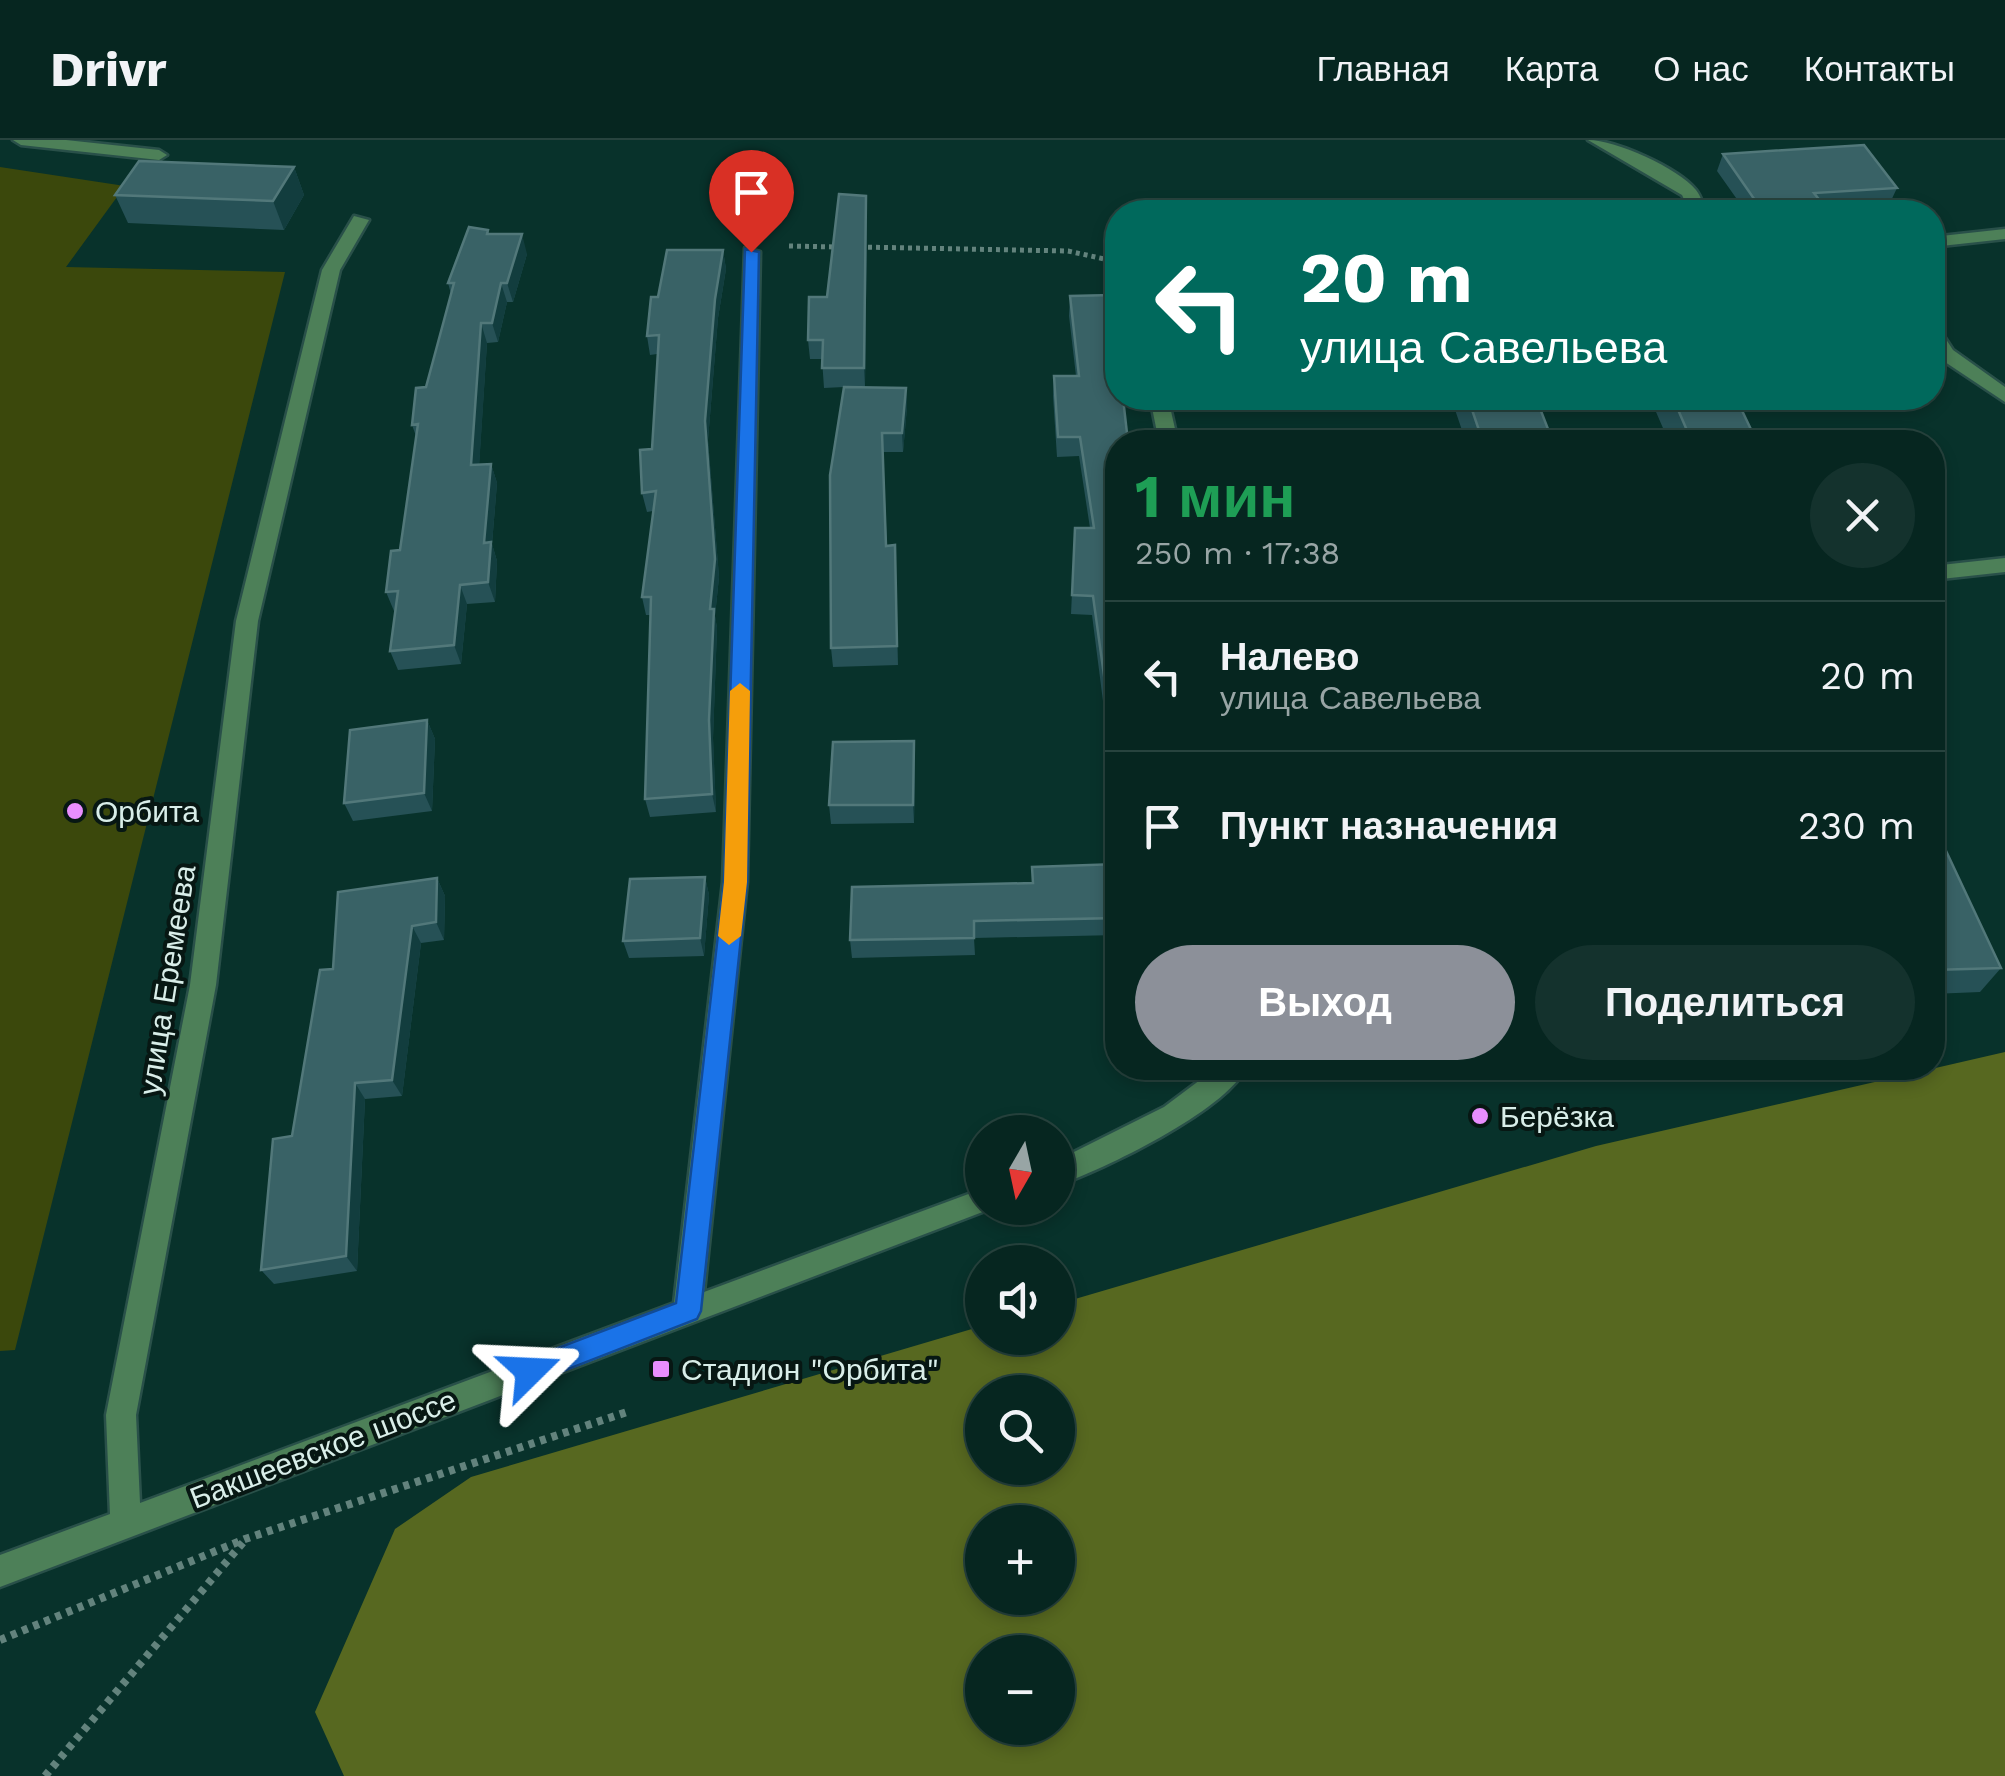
<!DOCTYPE html>
<html lang="ru">
<head>
<meta charset="utf-8">
<style>
	body { margin:0; font-family:"Work Sans",sans-serif; background:#14322d; color:#f1f3f6; height:100vh; display:flex; flex-direction:column; font-size:38px; white-space:nowrap }
	* { box-sizing:border-box; margin:0 }
	p { font-size:32px; color:#98a5a5 }
	.icon { flex:none; width:55px; height:55px; fill:none; stroke:currentColor; stroke-width:2; stroke-linecap:round; stroke-linejoin:round }
	.map { position:relative; flex:1; overflow:hidden }
	.details { position:absolute; left:1105px; top:290px; width:840px; height:650px; display:flex; flex-direction:column; background:#062620; border-radius:40px; box-shadow:0 5px 15px #0003,0 0 0 2px #27433e }
	.details>* { flex:none }
	.banner { position:absolute; left:1105px; top:60px; width:840px; height:210px; border-radius:40px; box-shadow:0 5px 15px #0003,0 0 0 2px #27433e; background:#00695c; color:#fff; overflow:hidden }
	.needle { width:65px; rotate:189deg }
	.buttons { position:absolute; left:965px; top:975px; display:grid; gap:20px }
	.buttons a { display:grid; place-items:center; width:110px; height:110px; border-radius:50%; background:#062620; box-shadow:0 5px 15px #0003,0 0 0 2px #27433e; font-size:50px }
	.pin { position:absolute; display:grid; place-items:center; width:85px; height:85px; color:#fff; margin:-102px -42px; border-radius:50% 50% 50% 0; rotate:-45deg; box-shadow:0 0 10px #0007 }
	.pin .icon { rotate:45deg }
	.me { position:absolute; width:110px; margin:-55px; rotate:69deg; stroke-linejoin:round; filter:drop-shadow(0 0 8px #0008) }
	.turn { display:flex; align-items:center; gap:35px; height:210px; padding:0 30px; font-size:45px }
	.turn .icon { width:130px; height:130px; stroke-width:2.5 }
	.turn b { display:block; font-size:70px; line-height:85px }
	.round { display:grid; place-items:center; flex:none; width:105px; height:105px; border-radius:52px; background:#14322d }
	.headline { display:flex; align-items:center; justify-content:space-between; height:170px; padding:0 30px }
	h1 { font-size:60px; font-weight:700; line-height:75px; color:#1e9e55 }
	.primary-button { display:flex; gap:20px; margin-top:auto; padding:20px 30px }
	.primary-button a { flex:1; height:115px; border-radius:60px; background:#8c9099; color:#fff; font-size:40px; font-weight:700; line-height:115px; text-align:center }
	.primary-button a+a { background:#14322d; color:#f1f3f6 }
	ul { padding:0; list-style:none }
	li { display:flex; align-items:center; gap:30px; height:150px; padding:0 30px; border-top:2px solid #27433e }
	li div { flex:1 }
	li b { display:block; font-size:38px }
	li em { font-style:normal }
	header { display:flex; align-items:center; gap:60px; box-sizing:border-box; height:140px; padding:0 50px; background:#062620; border-bottom:2px solid #27433e }
	header strong { font-size:48px }
	nav { display:flex; gap:55px; margin-inline-start:auto; font-size:35px }
	.map>svg:first-child { display:block }
	.green { fill:#3b480c }
	.forest { fill:#576820; fill-rule:evenodd }
	.lines { fill:none; stroke-linecap:round; stroke-linejoin:round }
	.minor-casing { stroke:#295049; stroke-width:5 }
	.path-far1 { stroke:#63837d; stroke-width:5; stroke-dasharray:4 4; stroke-linecap:butt }
	.path { stroke:#63837d; stroke-width:8; stroke-dasharray:6 6; stroke-linecap:butt }
	.minor { fill:#4d8058; fill-rule:evenodd }
	.wall { fill:#265156 }
	.shaded-wall { fill:#123d3e }
	.building { fill:#396266; stroke:#52787a; stroke-width:2.5 }
	.route { fill:#1a73e8; stroke:#114b97; stroke-width:2.5 }
	.slow { fill:#f59e0b }
	.poi-dot { fill:#e98efe; stroke:#071713; stroke-width:4 }
	.labels { text-anchor:middle; dominant-baseline:central; stroke-width:8; stroke-linejoin:round; paint-order:stroke }
	.poi-label { font-size:30px; fill:#d9eee9; stroke:#071713; text-anchor:start }
	.street-label { font-size:30px; fill:#d9eee9; stroke:#071713 }
</style>
</head>
<body>
<header>
<strong>Drivr</strong>
<nav><a>Главная</a><a>Карта</a><a>О нас</a><a>Контакты</a></nav>
</header>
<div class="map">
<svg width="2005" height="1636" viewBox="0 0 2005 1636">
	<rect width="100%" height="100%" fill="#08322b"/>
	<path class="green" d="M0 27 125 46 66 127 285 132 15 1210 0 1211Z"/>
	<path class="forest" d="M2005 912V1636H344L315 1572 395 1389 471 1337 982 1186V1198H1058V1164L1596 1006ZM982 1252H1058V1328H982ZM982 1382H1058V1458H982ZM982 1512H1058V1588H982Z"/>
	<g class="lines">
		<defs>
			<path id="minor" d="M13 0H66L159 10 167 15 159 20 21 5Z
				M1588 0C1616 0 1678 28 1696 50 1701 56 1703 65 1706 72H1690L1682 55Z
				M354 76 369 80 340 130 258 481 216 845 136 1275 140 1363 674 1163 723 742 745 108 760 112 747 742 704 1152 982 1049V1068H993L0 1447V1415L110 1374 106 1275 190 845 236 481 322 130Z
				M2005 89V99L1932 107V97Z
				M1932 186 1938 187 1953 210 2005 247V262L1939 218 1932 207Z
				M1150 258H1168L1178 302H1159Z
				M2005 418V432L1932 440V426Z
				M1216 928H1246C1225 971 1103 1030 1058 1045V1020L1164 967Z"/>
		</defs>
		<use href="#minor" class="minor-casing"/>
		<path class="path-far1" d="M789 106 838 107
			M860 107 1068 111 1118 122"/>
		<path class="path" d="M0 1500 245 1399 627 1272
			M45 1636 245 1400"/>
		<use href="#minor" class="minor"/>
	</g>
	<path class="wall" d="M1723 14 1897 48 1889 65 1818 69V72H1746L1717 31Z
		M294 27 304 55 284 90 128 83 115 55Z
		M867 74 865 247 906 248 907 267 903 312H883L887 406 895 405 898 525 833 527 831 508 844 247 824 248 822 219H810L808 200Z
		M488 90 489 94 527 114 513 162H507L498 202 487 203 479 325 491 324 497 343 492 404 497 421 495 462 467 464 461 524 398 530 390 511 395 471H394L386 452 400 410 416 296 412 285 426 247 451 154 448 143Z
		M723 110 726 129 718 178 708 300 719 437 715 476 717 488 713 598 716 672 650 677 645 659 650 475H646L642 457 653 371 647 372 642 353 652 309 657 214 650 215 647 196Z
		M1070 156 1118 302V568L1104 569 1092 475 1071 474 1075 388H1090L1079 316 1057 317 1053 256 1054 236H1076L1069 176Z
		M1212 258H1277L1276 265 1214 267Z
		M1451 258H1536L1553 302H1466Z
		M1650 258H1736L1757 302H1669Z
		M427 580 435 599 432 671 353 681 344 663Z
		M915 620 914 683 831 684 829 665Z
		M1113 621H1118V682L1111 640Z
		M1932 681 2001 828 1980 852 1932 854Z
		M1118 724V795L974 798 975 815 852 818 850 800 1032 743V727Z
		M705 737 709 755 704 816 629 818 623 801Z
		M437 738 445 756 444 800 421 803 402 956 365 959 357 1131 274 1144 261 1130 333 829Z"/>
	<path class="shaded-wall" d="M294 27 304 55 284 90 273 61Z
		M866 56 867 74 865 247 864 228Z
		M522 94 527 114 513 162 507 143Z
		M723 110 726 129 718 178 708 300 719 437 715 476 717 488 713 598 716 672 712 654 709 580 705 281 715 159Z
		M501 143 507 162 498 202 492 183Z
		M481 183 487 203 478 345 471 325Z
		M906 248 907 267 903 312 902 293Z
		M491 324 497 343 492 404 497 421 495 462 488 442 484 403Z
		M460 445 467 464 461 524 454 505Z
		M427 580 435 599 432 671 424 653Z
		M914 601 915 620 914 683 913 665Z
		M705 737 709 755 704 816 700 798Z
		M437 738 445 756 444 800 436 782Z
		M412 786 421 803 402 956 392 940Z
		M355 943 365 959 357 1131 346 1116Z"/>
	<path class="building" d="M1864 5 1897 48 1814 53 1821 62H1812L1818 72H1771L1767 66H1759L1723 14Z
		M139 21 294 27 273 61 115 55Z
		M839 54 866 56 864 228H822L823 200H808L809 157H827Z
		M469 87 488 90 487 94H522L507 143H501L492 183H481L471 325 491 324 484 403 491 402 488 442 460 445 454 505 390 511 398 451 386 452 391 411 400 410 418 284 412 285 416 248 426 247 454 143H448Z
		M667 110H723L715 159 705 281 715 419 710 469H714L709 580 712 654 645 659 651 457H642L656 351 642 353 640 310 652 309 659 195 647 196 651 157H658Z
		M1112 155 1118 204V258H1123L1128 302H1118V549L1106 550 1093 456 1072 455 1075 388H1094L1080 297H1058L1054 236H1079L1070 156Z
		M844 247 906 248 902 293H882L886 406 895 405 897 506 831 508 830 335Z
		M1468 258H1536L1553 302H1483Z
		M1673 258H1736L1757 302H1692Z
		M427 580 424 653 344 663 350 590Z
		M914 601 913 665H829L833 602Z
		M1113 621H1118V653Z
		M1932 681 2001 828 1932 830Z
		M1118 724V778L974 781V798L850 800 852 747 1033 743 1032 727Z
		M705 737 700 798 623 801 630 739Z
		M437 738 436 782 412 786 392 940 355 943 346 1116 261 1130 273 999 292 996 320 830 333 829 338 752Z"/>
	<path class="route" d="M745 109 759 112 747 742 701 1171 697 1179 530 1244 521 1240 517 1231 521 1222 676 1163 724 742Z"/>
	<path class="slow" d="M740 543 750 551 747 742 741 796 729 805 718 796 724 742 730 551Z"/>
	<g class="poi-dot">
		<circle cx="75" cy="671" r="10"/>
		<circle cx="1480" cy="976" r="10"/>
		<rect x="651" y="1219" width="20" height="20" rx="5"/>
	</g>
	<g class="labels">
		<g class="poi-label">
			<text x="95" y="671">Орбита</text>
			<text x="1500" y="976">Берёзка</text>
			<text x="681" y="1229">Стадион "Орбита"</text>
		</g>
		<g class="street-label">
			<text transform="translate(167 840) rotate(-81)">улица Еремеева</text>
			<text transform="translate(323 1309) rotate(-21)">Бакшеевское шоссе</text>
		</g>
	</g>
</svg>
<div class="buttons">
<a><svg class="needle" viewBox="-14 -14 28 28"><path d="M0-13l5 13h-10z" fill="#e53935"/><path d="M0 13l5-13h-10z" fill="#98a5a5"/></svg></a>
<a><svg class="icon" aria-label="sound" viewBox="0 0 24 24"><path d="M4 9h4l5-4v14l-5-4H4zM17 9q2 3 0 6"/></svg></a>
<a><svg class="icon" aria-label="search" viewBox="0 0 24 24"><circle cx="10" cy="10" r="6"/><path d="M15 15l6 6"/></svg></a>
<a>+</a>
<a>−</a>
</div>
<div class="pin" style="left:751px;top:112px;background:#d93025"><svg class="icon" aria-label="arrive" viewBox="0 0 24 24"><path d="M6 21V4h12l-3 4 3 4H6"/></svg></div>
<svg class="me" style="left:530px;top:1231px" viewBox="-20 -20 40 40"><path d="M0-17L14 15 0 8-14 15z" fill="#1a73e8" stroke="#fff" stroke-width="4"/></svg>
<div class="banner">
<div class="turn"><svg class="icon" aria-label="left" viewBox="0 0 24 24"><path d="M17 20v-9H6M10 6l-5 5 5 5"/></svg><div><b>20 m</b>улица Савельева</div></div>
</div>
<section class="details">
<div class="headline"><div><h1>1 мин</h1><p>250 m · 17:38</p></div><a class="round"><svg class="icon" aria-label="close" viewBox="0 0 24 24"><path d="M6 6l12 12M18 6L6 18"/></svg></a></div>
<ul>
<li><svg class="icon" aria-label="left" viewBox="0 0 24 24"><path d="M17 20v-9H6M10 6l-5 5 5 5"/></svg><div><b>Налево</b><p>улица Савельева</p></div><em>20 m</em></li>
<li><svg class="icon" aria-label="arrive" viewBox="0 0 24 24"><path d="M6 21V4h12l-3 4 3 4H6"/></svg><div><b>Пункт назначения</b></div><em>230 m</em></li>
</ul>
<div class="primary-button"><a>Выход</a><a>Поделиться</a></div>
</section>
</div>
</body>
</html>
